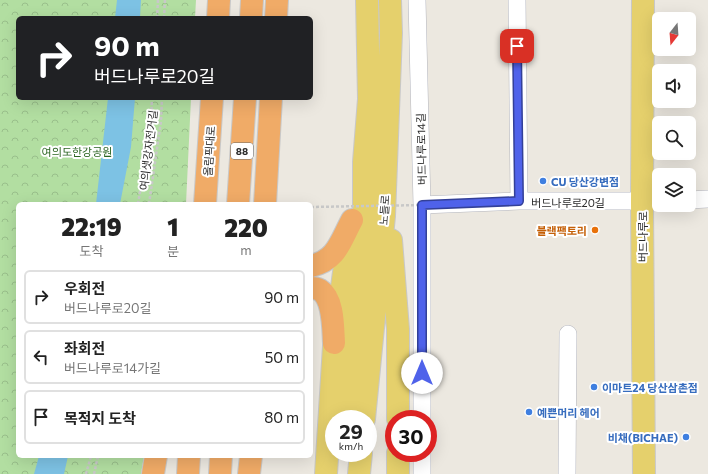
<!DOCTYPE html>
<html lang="ko">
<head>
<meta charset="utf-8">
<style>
	body { margin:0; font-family:Commissioner,"Noto Sans KR",sans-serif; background:#f6f6f6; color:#222; height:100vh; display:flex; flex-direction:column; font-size:15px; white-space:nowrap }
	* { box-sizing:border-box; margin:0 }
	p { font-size:13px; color:#767676 }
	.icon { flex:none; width:22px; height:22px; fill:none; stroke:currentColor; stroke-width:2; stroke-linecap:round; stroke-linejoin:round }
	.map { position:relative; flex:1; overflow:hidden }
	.side { position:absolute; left:16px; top:202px; width:297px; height:256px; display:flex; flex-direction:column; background:#fff; border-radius:6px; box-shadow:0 4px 16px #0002 }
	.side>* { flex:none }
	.guide { position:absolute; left:16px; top:16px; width:297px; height:84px; border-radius:6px; box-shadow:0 4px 16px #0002; background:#202124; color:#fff; overflow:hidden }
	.needle { width:26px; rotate:197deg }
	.fabs { position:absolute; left:652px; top:12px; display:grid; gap:8px }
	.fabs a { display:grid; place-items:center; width:44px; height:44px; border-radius:6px; background:#fff; box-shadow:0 4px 16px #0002; font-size:20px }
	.speed { position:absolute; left:325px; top:410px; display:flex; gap:8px; font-size:20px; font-weight:700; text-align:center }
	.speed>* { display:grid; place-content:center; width:52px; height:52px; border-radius:50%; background:#fff; box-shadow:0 4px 16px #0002; line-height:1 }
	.speed small { font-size:10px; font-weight:400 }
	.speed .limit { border:6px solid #d22; background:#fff; color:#111 }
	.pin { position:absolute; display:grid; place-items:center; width:34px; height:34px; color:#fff; margin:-17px; border-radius:8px; box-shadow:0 2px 6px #0006 }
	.me { position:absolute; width:44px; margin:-22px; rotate:0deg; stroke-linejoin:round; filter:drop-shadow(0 0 3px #0008) }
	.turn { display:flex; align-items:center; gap:14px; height:84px; padding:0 12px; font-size:18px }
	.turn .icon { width:52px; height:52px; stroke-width:2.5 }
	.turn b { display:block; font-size:28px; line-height:34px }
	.eta { display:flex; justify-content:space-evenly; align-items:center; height:68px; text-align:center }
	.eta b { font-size:24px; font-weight:800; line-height:28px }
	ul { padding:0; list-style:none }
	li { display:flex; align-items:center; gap:12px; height:54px; margin:0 8px 6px; padding:0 4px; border:2px solid #e0e0e0; border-radius:6px }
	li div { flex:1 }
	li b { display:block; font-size:15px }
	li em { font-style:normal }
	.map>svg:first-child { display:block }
	.forest { fill:url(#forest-crowns) }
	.water { fill:#7dc2e4 }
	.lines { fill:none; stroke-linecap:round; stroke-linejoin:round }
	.minor-casing { stroke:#b3b5be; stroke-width:18 }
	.major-casing { stroke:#c8c8c8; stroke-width:24 }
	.highway-casing { stroke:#c8c8c8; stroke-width:24 }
	.path { stroke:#c8c8c8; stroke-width:2.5; stroke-dasharray:3 2; stroke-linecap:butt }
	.minor { stroke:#fff; stroke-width:17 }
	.major { stroke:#e5d06c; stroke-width:22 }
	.highway { stroke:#f0ab67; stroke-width:22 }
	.path-bridge { stroke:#c8c8c8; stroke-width:2.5; stroke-dasharray:3 2; stroke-linecap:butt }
	.route-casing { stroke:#334098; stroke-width:10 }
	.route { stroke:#4f62ea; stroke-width:7 }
	.shop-dot { fill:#3f7fe0; stroke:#fff; stroke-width:1.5 }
	.food-dot { fill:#e8710a; stroke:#fff; stroke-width:1.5 }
	.labels { text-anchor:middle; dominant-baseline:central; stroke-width:4; stroke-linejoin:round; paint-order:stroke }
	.shield { fill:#fff; stroke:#6b6b6b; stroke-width:1 }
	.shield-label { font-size:10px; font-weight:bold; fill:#2c2c2c }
	.street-label { font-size:11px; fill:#2c2c2c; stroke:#fff }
	.park-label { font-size:11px; fill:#2b6421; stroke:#fff }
	.shop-label { font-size:11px; font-weight:bold; fill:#366cbe; stroke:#fff; text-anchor:start }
	.food-label { font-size:11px; font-weight:bold; fill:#c56008; stroke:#fff; text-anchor:end }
</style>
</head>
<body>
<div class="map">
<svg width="708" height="474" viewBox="0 0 708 474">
	<defs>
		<pattern id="forest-crowns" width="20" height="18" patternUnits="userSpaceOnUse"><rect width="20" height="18" fill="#b2dea1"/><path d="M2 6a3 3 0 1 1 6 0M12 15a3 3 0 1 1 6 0" fill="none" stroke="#99bf8b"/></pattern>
	</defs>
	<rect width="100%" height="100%" fill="#ece8e0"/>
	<path class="forest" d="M0 0H196L195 18H18V98H191L186 204H18V456H144L141 474H0Z"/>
	<path class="water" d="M117 0H141L140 18H115Z
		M108 98H135L131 147 120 204H96Z
		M39 456H68L64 474H34Z"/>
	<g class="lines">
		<defs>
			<path id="minor" d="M417 0 422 205V419
				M517 0 519 201
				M689 200 708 199
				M422 205 519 201H659
				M422 453V474
				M567 474 568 334"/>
			<path id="major" d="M643 0 642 202 644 474
				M391 240 398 329V419
				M348 419 364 213V162L369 99 367 0
				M364 419 384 216 391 33 390 0
				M326 474 334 346 347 250
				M359 474 361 453
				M398 474V453"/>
			<path id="highway" d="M218 18 219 0
				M251 18 252 0
				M276 18 277 0
				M205 204 212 98
				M238 204 245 98
				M265 204 271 98
				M311 266C337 260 340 242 352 220
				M311 288C314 288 318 289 320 290 334 299 333 328 334 343
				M153 474 156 456
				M188 474 189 456
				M220 474 221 456
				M249 474 251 456"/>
		</defs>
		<use href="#minor" class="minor-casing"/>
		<use href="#major" class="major-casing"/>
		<use href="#highway" class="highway-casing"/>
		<path class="path" d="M157 18 158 0
			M164 18 165 0
			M138 204 151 124 152 98
			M149 204 161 121 162 98
			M86 474 91 456
			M94 474 98 456"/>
		<use href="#minor" class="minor"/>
		<use href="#major" class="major"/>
		<use href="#highway" class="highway"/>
		<path class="path-bridge" d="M311 207 422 205"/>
	</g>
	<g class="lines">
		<defs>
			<path id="route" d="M422 373V205L519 201 517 46"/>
		</defs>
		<use href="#route" class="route-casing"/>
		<use href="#route" class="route"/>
	</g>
	<g class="shop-dot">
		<circle cx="543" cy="181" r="4"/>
		<circle cx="594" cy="387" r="4"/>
		<circle cx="529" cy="412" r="4"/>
		<circle cx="686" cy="437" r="4"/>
	</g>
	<circle class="food-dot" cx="595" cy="230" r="4"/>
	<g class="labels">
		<rect class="shield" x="231" y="143" width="22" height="16" rx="3"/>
		<g class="shield-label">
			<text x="242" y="151">88</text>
		</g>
		<g class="street-label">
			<text transform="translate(421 149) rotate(-91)">버드나루로14길</text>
			<text transform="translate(148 150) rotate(-83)">여의샛강자전거길</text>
			<text transform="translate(209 151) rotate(-86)">올림픽대로</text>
			<text x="568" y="202">버드나루로20길</text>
			<text transform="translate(384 210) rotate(-86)">노들로</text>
			<text transform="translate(642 237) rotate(-90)">버드나루로</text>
		</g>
		<g class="park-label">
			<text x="77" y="151">여의도한강공원</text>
		</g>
		<g class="shop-label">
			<text x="551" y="181">CU 당산강변점</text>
			<text x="602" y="387">이마트24 당산삼촌점</text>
			<text x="537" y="412">예쁜머리 헤어</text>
			<text x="678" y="437" text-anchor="end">비채(BICHAE)</text>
		</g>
		<g class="food-label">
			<text x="587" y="230">블랙팩토리</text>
		</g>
	</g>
</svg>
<div class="fabs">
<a><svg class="needle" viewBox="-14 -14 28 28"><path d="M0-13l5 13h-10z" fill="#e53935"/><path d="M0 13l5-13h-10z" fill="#767676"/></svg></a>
<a><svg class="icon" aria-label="sound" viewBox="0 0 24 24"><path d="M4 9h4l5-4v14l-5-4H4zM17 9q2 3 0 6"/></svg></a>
<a><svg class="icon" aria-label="search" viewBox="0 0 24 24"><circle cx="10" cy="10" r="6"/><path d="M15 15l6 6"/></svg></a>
<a><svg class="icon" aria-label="layers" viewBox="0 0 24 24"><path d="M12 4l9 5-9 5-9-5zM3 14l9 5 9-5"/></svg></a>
</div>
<div class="speed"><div>29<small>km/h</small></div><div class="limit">30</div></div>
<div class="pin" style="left:517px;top:46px;background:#d93025"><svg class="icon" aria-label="arrive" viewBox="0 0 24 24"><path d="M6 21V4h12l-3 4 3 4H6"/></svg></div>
<svg class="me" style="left:422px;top:373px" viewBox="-20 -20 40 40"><circle r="19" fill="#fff"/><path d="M0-13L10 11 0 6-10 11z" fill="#4f62ea"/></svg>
<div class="guide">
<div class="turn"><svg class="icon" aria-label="right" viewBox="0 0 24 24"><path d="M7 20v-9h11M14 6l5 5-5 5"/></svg><div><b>90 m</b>버드나루로20길</div></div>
</div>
<section class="side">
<div class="eta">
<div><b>22:19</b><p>도착</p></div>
<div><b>1</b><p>분</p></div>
<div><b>220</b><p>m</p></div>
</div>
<ul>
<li><svg class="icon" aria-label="right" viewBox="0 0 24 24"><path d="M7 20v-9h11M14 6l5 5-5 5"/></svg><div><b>우회전</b><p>버드나루로20길</p></div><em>90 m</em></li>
<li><svg class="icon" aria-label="left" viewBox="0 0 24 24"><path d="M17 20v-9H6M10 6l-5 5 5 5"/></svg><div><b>좌회전</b><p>버드나루로14가길</p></div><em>50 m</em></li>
<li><svg class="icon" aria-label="arrive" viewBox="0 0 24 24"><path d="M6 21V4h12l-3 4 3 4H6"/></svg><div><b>목적지 도착</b></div><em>80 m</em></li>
</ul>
</section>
</div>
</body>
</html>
